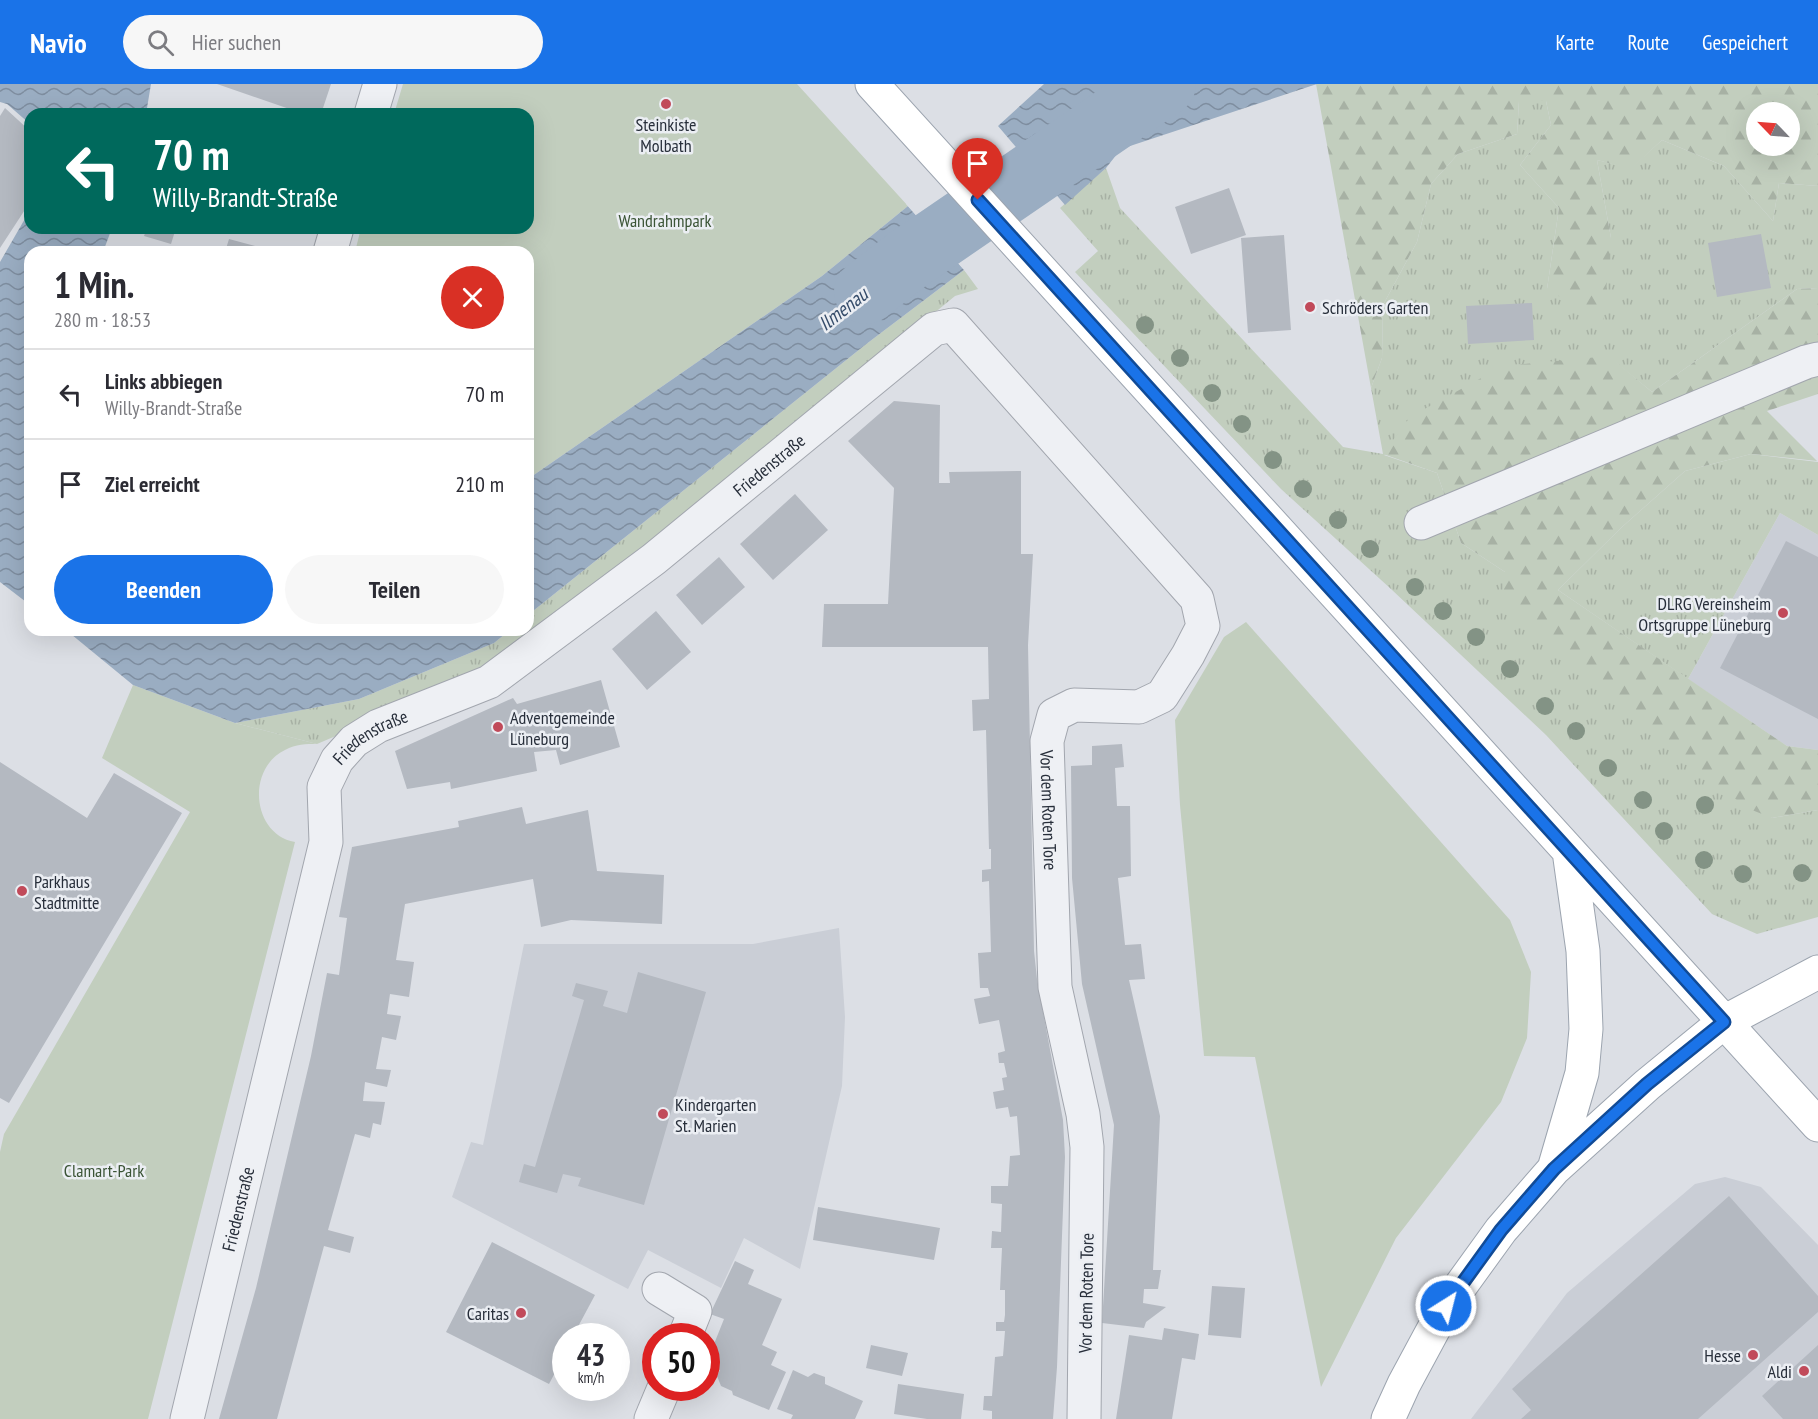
<!DOCTYPE html>
<html lang="de">
<head>
<meta charset="utf-8">
<style>
	body { margin:0; font-family:"PT Sans Narrow",sans-serif; background:#f7f7f7; color:#2b2b33; height:100vh; display:flex; flex-direction:column; font-size:22px; white-space:nowrap }
	* { box-sizing:border-box; margin:0 }
	p { font-size:20px; color:#7c7c81 }
	.icon { flex:none; width:33px; height:33px; fill:none; stroke:currentColor; stroke-width:2; stroke-linecap:round; stroke-linejoin:round }
	.map { position:relative; flex:1; overflow:hidden }
	.details { position:absolute; left:24px; top:162px; width:510px; height:390px; display:flex; flex-direction:column; background:#fff; border-radius:18px; box-shadow:0 6px 24px #0002 }
	.details>* { flex:none }
	.hud { position:absolute; left:24px; top:24px; width:510px; height:126px; border-radius:18px; box-shadow:0 6px 24px #0002; background:#00695c; color:#fff; overflow:hidden }
	.needle { width:39px; rotate:295deg }
	.tools { position:absolute; left:1746px; top:18px; display:grid; gap:12px }
	.tools a { display:grid; place-items:center; width:54px; height:54px; border-radius:50%; background:#fff; box-shadow:0 6px 24px #0002; font-size:30px }
	.speed { position:absolute; left:552px; top:1239px; display:flex; gap:12px; font-size:30px; font-weight:700; text-align:center }
	.speed>* { display:grid; place-content:center; width:78px; height:78px; border-radius:50%; background:#fff; box-shadow:0 6px 24px #0002; line-height:1 }
	.speed small { font-size:15px; font-weight:400 }
	.speed .limit { border:9px solid #d22; background:#fff; color:#111 }
	.pin { position:absolute; display:grid; place-items:center; width:51px; height:51px; color:#fff; margin:-62px -26px; border-radius:50% 50% 50% 0; rotate:-45deg; box-shadow:0 0 6px #0007 }
	.pin .icon { rotate:45deg }
	.me { position:absolute; width:66px; margin:-33px; rotate:36deg; stroke-linejoin:round; filter:drop-shadow(0 0 4px #0008) }
	.turn { display:flex; align-items:center; gap:21px; height:126px; padding:0 30px; font-size:27px }
	.turn .icon { width:78px; height:78px; stroke-width:2.5 }
	.turn b { display:block; font-size:42px; line-height:51px }
	.round { display:grid; place-items:center; flex:none; width:63px; height:63px; border-radius:32px; background:#f7f7f7 }
	.headline { display:flex; align-items:center; justify-content:space-between; height:102px; padding:0 30px }
	h1 { font-size:36px; font-weight:700; line-height:45px }
	.button { display:flex; gap:12px; margin-top:auto; padding:12px 30px }
	.button a { flex:1; height:69px; border-radius:36px; background:#1a73e8; color:#fff; font-size:24px; font-weight:700; line-height:69px; text-align:center }
	.button a+a { background:#f7f7f7; color:#2b2b33 }
	ul { padding:0; list-style:none }
	li { display:flex; align-items:center; gap:18px; height:90px; padding:0 30px; border-top:2px solid #e1e1e2 }
	li div { flex:1 }
	li b { display:block; font-size:22px }
	li em { font-style:normal }
	header { display:flex; align-items:center; gap:36px; box-sizing:border-box; height:84px; padding:0 30px; background:#1a73e8; color:#fff }
	header strong { font-size:28px }
	nav { display:flex; gap:33px; margin-inline-start:auto; font-size:21px }
	.search { width:420px; height:54px; background:#f7f7f7; display:flex; align-items:center; gap:15px; box-sizing:border-box; padding:0 21px; border-radius:33px; color:#7c7c81; font-size:22px }
	.map>svg:first-child { display:block }
	.built { fill:#caced6 }
	.grass { fill:url(#grass-tufts) }
	.forest { fill:url(#forest-firs); fill-rule:evenodd }
	.park { fill:#c2cebe }
	.water { fill:url(#water-waves) }
	.pier { fill:#dcdfe5 }
	.lines { fill:none; stroke-linecap:round; stroke-linejoin:round }
	.river { stroke:#9aadc2; stroke-width:64 }
	.building { fill:#b4b9c1 }
	.minor-casing { stroke:#a2a6ae; stroke-width:35 }
	.major-casing { stroke:#9ca4af; stroke-width:35 }
	.minor { stroke:#eef0f4; stroke-width:33 }
	.major { stroke:#fff; stroke-width:33 }
	.tree { fill:#839385 }
	.route-casing { stroke:#114b97; stroke-width:15 }
	.route { stroke:#1a73e8; stroke-width:10 }
	.poi-dot { fill:#c14a5a; stroke:#ebeef3; stroke-width:2 }
	.labels { text-anchor:middle; dominant-baseline:central; stroke-width:5; stroke-linejoin:round; paint-order:stroke }
	.poi-label { font-size:18px; fill:#272e3a; stroke:#ebeef3; text-anchor:start }
	.park-label { font-size:18px; fill:#3b5436; stroke:#ebeef3 }
	.street-label { font-size:18px; fill:#272e3a; stroke:#ebeef3 }
	.water-label { font-size:20px; font-style:italic; fill:#354c6a; stroke:#ebeef3 }
</style>
</head>
<body>
<header>
<strong>Navio</strong>
<div class="search"><svg class="icon" aria-label="search" viewBox="0 0 24 24"><circle cx="10" cy="10" r="6"/><path d="M15 15l6 6"/></svg>Hier suchen</div>
<nav><a>Karte</a><a>Route</a><a>Gespeichert</a></nav>
</header>
<div class="map">
<svg width="1818" height="1335" viewBox="0 0 1818 1335">
	<defs>
		<pattern id="grass-tufts" width="24" height="20" patternUnits="userSpaceOnUse" patternTransform="scale(1.5)"><rect width="24" height="20" fill="#c2cebe"/><path d="M3 7l-1-3M5 7V3M7 7l1-3M15 17l-1-3M17 17v-4M19 17l1-3" fill="none" stroke="#a7b1a4"/></pattern>
		<pattern id="forest-firs" width="22" height="20" patternUnits="userSpaceOnUse" patternTransform="scale(1.5)"><rect width="22" height="20" fill="#c2cebe"/><path d="M5 1l3.5 6h-7zM16 11l3.5 6h-7z" fill="#a7b1a4"/></pattern>
		<pattern id="water-waves" width="16" height="10" patternUnits="userSpaceOnUse" patternTransform="scale(1.5)"><rect width="16" height="10" fill="#9aadc2"/><path d="M0 5q4-4 8 0t8 0" fill="none" stroke="#7e8d9f"/></pattern>
	</defs>
	<rect width="100%" height="100%" fill="#dcdfe5"/>
	<path class="built" d="M1780 429 1818 451V666L1787 662 1688 595Z
		M839 844 845 933 842 1002 800 1185 744 1154 721 1204 648 1166 628 1205 452 1113 471 1058 483 1061 524 860H753Z
		M1725 1093 1761 1103 1818 1161V1335H1471L1567 1209 1695 1100Z"/>
	<path class="grass" d="M1519 17H1546L1551 41 1520 81 1559 124 1547 205 1611 154 1597 76 1631 84 1662 56 1724 82 1773 137 1779 99 1818 102V204L1797 205 1652 308 1609 273 1384 371 1437 389 1461 459 1505 488 1772 734 1818 726V833L1757 850 1712 830 1546 651 1391 505 1281 405 1075 188 1098 167 1060 124 1106 84 1120 124 1343 363 1383 370 1371 304 1382 274 1383 221 1417 158 1431 100 1458 70 1517 50Z
		M964 186 978 205 955 212 647 465 488 587 317 660 235 639 359 615 494 559 510 546H528V531L865 261Z
		M1751 370 1818 378V451L1780 429 1688 595 1558 506 1622 443 1685 387Z"/>
	<path class="forest" d="M1316 0H1818V102L1779 99 1773 137 1724 82 1662 56 1631 85 1597 76 1611 154 1603 239 1547 205 1559 124 1520 81 1551 41 1546 17H1519L1517 50 1458 70 1431 100 1417 158 1383 221 1382 274 1371 304ZM1756 28H1790V62H1756Z
		M1818 204V310L1767 327 1817 377 1751 370 1685 387 1622 443 1558 506 1787 662 1818 666V726L1772 734 1747 724 1606 613 1502 518 1505 488 1461 459 1437 389 1383 370 1410 333 1503 282 1609 272 1652 308 1797 205Z"/>
	<path class="park" d="M403 0H797L908 122 822 192 528 395V168H355L361 144H528V30H394Z
		M1246 538 1510 836 1531 888 1527 954 1501 1018 1396 1154 1321 1303 1255 973 1204 972 1180 721 1175 636 1224 553Z
		M133 601 235 639 317 660C306 660 296 660 285 666 246 685 252 750 295 758L148 1335H0V1068L4 1050 190 728 102 674Z"/>
	<path class="water" d="M0 0H151L146 30H30V40L7 20 0 18Z
		M1044 0H1317L1121 65 1106 84 1065 121 998 42Z
		M908 122 964 186 865 261 528 531V395L822 192Z
		M30 126V144H112L103 168H30V521L0 498V178Z
		M66 546H510L494 559 359 615 235 639 133 601Z"/>
	<path class="pier" d="M908 119 967 184 966 188 906 120Z"/>
	<g class="lines">
		<path class="river" d="M866 208 907 176 1164 0"/>
	</g>
	<path class="building" d="M217 0H331L321 30H304Z
		M5 24 30 47V118L0 164V32Z
		M1229 104 1246 151 1191 170 1175 123Z
		M147 144H176L171 160 144 152Z
		M1761 150 1771 204 1717 213 1708 159Z
		M1284 151 1291 246 1248 249 1241 154Z
		M229 155 259 163 257 168H225Z
		M1532 219 1534 256 1468 260 1466 222Z
		M894 317 940 321 939 399H950L949 388 1021 387V470H1033L1028 561 1034 867 1037 895 1063 1036 1065 1073 1057 1283 1053 1335H992V1327L983 1326 984 1312H992L995 1273 1003 1272 1005 1247H996V1238H1004L1005 1231V1206H1000L1002 1164H991L992 1147 1001 1148 1002 1120 991 1119V1102H1008L1010 1072 1020 1071 1017 1032 1010 1033 1008 1023 996 1025 993 1008 1004 1006 1002 994 1007 993 1004 979H999L998 969 1005 967 999 936 979 940 974 915 990 912 988 904H980L978 869 991 868 989 797 982 798V786L991 785V765H989L986 646 973 647 972 616 989 615 988 563H822L824 520H888L894 404 848 357Z
		M795 410 828 446 773 496 740 460Z
		M1786 457 1818 473V635L1720 584Z
		M719 473 745 503 702 541 676 511Z
		M656 527 691 568 647 606 612 565Z
		M601 596 620 663 560 681 556 666 534 668 537 687 451 705 450 698 407 705 395 667 513 614 517 620Z
		M1122 660 1124 683 1115 684 1117 722H1130L1131 792 1118 794 1125 861 1141 860 1145 895 1129 896 1160 1032 1153 1186H1161L1158 1205H1144L1143 1219 1166 1223 1146 1238 1144 1244 1102 1239 1114 1041 1082 900 1072 794 1071 682 1092 681V662Z
		M0 678 87 734 114 689 182 729 9 1019 0 1014Z
		M522 723 526 740 588 726 597 787 664 791 662 840 571 836 541 843 533 795 405 820 396 876 414 878 409 913 390 910 387 930 401 932 396 956 382 953 376 985 391 986 387 1003 365 998 363 1017 385 1018 381 1041 373 1039 370 1054 355 1050 328 1146 354 1153 350 1169 324 1162 277 1335H219L256 1204 311 972 327 889 339 891 347 834 339 833 352 763 459 743 458 737Z
		M638 888 706 908 644 1121 578 1102 581 1094 563 1090 557 1109 519 1098 524 1080 535 1083 578 937 584 916 572 912 576 899 608 907 603 922 627 929Z
		M1729 1112 1818 1212V1228L1698 1335H1521L1531 1326 1512 1305Z
		M818 1123 940 1144 934 1176 813 1156Z
		M492 1158 595 1211 573 1252H566V1268L549 1300 446 1248Z
		M735 1177 754 1186 748 1200 782 1215 762 1261 777 1268 771 1281 786 1288 769 1326 733 1311 732 1307 721 1302 717 1292 720 1286 706 1280 724 1235 710 1230Z
		M1212 1202 1245 1204 1241 1254 1208 1251Z
		M1164 1244 1199 1250 1195 1276 1182 1274 1172 1335H1116L1129 1251 1162 1256Z
		M871 1261 908 1269 902 1292 866 1284Z
		M1818 1261V1335H1783L1762 1312Z
		M793 1286 808 1293 814 1289 825 1293V1300L863 1317 855 1335H791L793 1331 777 1325Z
		M898 1300 964 1310 961 1335H927L894 1330Z"/>
	<g class="lines">
		<defs>
			<g id="minor">
				<path d="M371 30 380 0"/>
				<path d="M330 168 337 144"/>
				<path d="M1421 439 1806 278 1818 275"/>
				<path d="M659 1205 695 1227 685 1252"/>
				<path id="s1" d="M187 1335 326 758 324 703 337 676 354 657 378 642 489 598 654 475 934 245 953 241 1197 515 1203 542 1188 571 1162 612 1139 623 1074 621 1054 631 1047 657 1055 903 1083 1030 1087 1063 1084 1335"/>
				<path d="M651 1335 664 1304"/>
			</g>
			<path id="major" d="M872 0 1818 1041
				M1554 1085 1582 989 1586 945 1583 867 1569 767
				M1388 1335 1404 1300 1446 1222 1501 1146 1554 1085 1647 1001 1724 938 1818 888"/>
		</defs>
		<use href="#minor" class="minor-casing"/>
		<use href="#major" class="major-casing"/>
		<use href="#minor" class="minor"/>
		<use href="#major" class="major"/>
	</g>
	<g class="tree">
		<circle cx="1145" cy="241" r="9"/>
		<circle cx="1180" cy="274" r="9"/>
		<circle cx="1212" cy="309" r="9"/>
		<circle cx="1242" cy="340" r="9"/>
		<circle cx="1273" cy="376" r="9"/>
		<circle cx="1303" cy="405" r="9"/>
		<circle cx="1338" cy="436" r="9"/>
		<circle cx="1370" cy="465" r="9"/>
		<circle cx="1415" cy="503" r="9"/>
		<circle cx="1443" cy="527" r="9"/>
		<circle cx="1476" cy="553" r="9"/>
		<circle cx="1510" cy="585" r="9"/>
		<circle cx="1545" cy="622" r="9"/>
		<circle cx="1576" cy="647" r="9"/>
		<circle cx="1608" cy="684" r="9"/>
		<circle cx="1643" cy="716" r="9"/>
		<circle cx="1705" cy="721" r="9"/>
		<circle cx="1664" cy="747" r="9"/>
		<circle cx="1704" cy="776" r="9"/>
		<circle cx="1802" cy="789" r="9"/>
		<circle cx="1743" cy="790" r="9"/>
	</g>
	<g class="lines">
		<defs>
			<path id="route" d="M978 116 1724 938 1647 1000 1554 1085 1501 1146 1446 1222"/>
		</defs>
		<use href="#route" class="route-casing"/>
		<use href="#route" class="route"/>
	</g>
	<g class="poi-dot">
		<circle cx="666" cy="20" r="6"/>
		<circle cx="1310" cy="223" r="6"/>
		<circle cx="1783" cy="529" r="6"/>
		<circle cx="498" cy="643" r="6"/>
		<circle cx="22" cy="807" r="6"/>
		<circle cx="663" cy="1030" r="6"/>
		<circle cx="521" cy="1229" r="6"/>
		<circle cx="1753" cy="1271" r="6"/>
		<circle cx="1804" cy="1287" r="6"/>
	</g>
	<g class="labels">
		<g class="poi-label">
			<text x="666" y="40" text-anchor="middle">Steinkiste<tspan x="666" dy="21">Molbath</tspan></text>
			<text x="1322" y="223">Schröders Garten</text>
			<text x="1771" y="519" text-anchor="end">DLRG Vereinsheim<tspan x="1771" dy="21">Ortsgruppe Lüneburg</tspan></text>
			<text x="510" y="633">Adventgemeinde<tspan x="510" dy="21">Lüneburg</tspan></text>
			<text x="34" y="797">Parkhaus<tspan x="34" dy="21">Stadtmitte</tspan></text>
			<text x="675" y="1020">Kindergarten<tspan x="675" dy="21">St. Marien</tspan></text>
			<text x="509" y="1229" text-anchor="end">Caritas</text>
			<text x="1741" y="1271" text-anchor="end">Hesse</text>
			<text x="1792" y="1287" text-anchor="end">Aldi</text>
		</g>
		<g class="park-label">
			<text x="665" y="136">Wandrahmpark</text>
			<text x="104" y="1086">Clamart-Park</text>
		</g>
		<g class="street-label">
			<text stroke="none"><textPath href="#s1" startOffset="1206">Friedenstraße</textPath></text>
			<text stroke="none"><textPath href="#s1" startOffset="720">Friedenstraße</textPath></text>
			<text stroke="none"><textPath href="#s1" startOffset="2124">Vor dem Roten Tore</textPath></text>
			<text stroke="none"><textPath href="#s1" startOffset="216">Friedenstraße</textPath></text>
			<text transform="translate(1086 1209) rotate(-89)">Vor dem Roten Tore</text>
		</g>
		<g class="water-label">
			<text transform="translate(843 225) rotate(-38)">Ilmenau</text>
		</g>
	</g>
</svg>
<div class="tools">
<a><svg class="needle" viewBox="-14 -14 28 28"><path d="M0-13l5 13h-10z" fill="#e53935"/><path d="M0 13l5-13h-10z" fill="#7c7c81"/></svg></a>
</div>
<div class="speed"><div>43<small>km/h</small></div><div class="limit">50</div></div>
<div class="pin" style="left:978px;top:116px;background:#d93025"><svg class="icon" aria-label="arrive" viewBox="0 0 24 24"><path d="M6 21V4h12l-3 4 3 4H6"/></svg></div>
<svg class="me" style="left:1446px;top:1222px" viewBox="-20 -20 40 40"><circle r="17" fill="#1a73e8" stroke="#fff" stroke-width="3"/><path d="M0-11L8 9 0 5-8 9z" fill="#fff"/></svg>
<div class="hud">
<div class="turn"><svg class="icon" aria-label="left" viewBox="0 0 24 24"><path d="M17 20v-9H6M10 6l-5 5 5 5"/></svg><div><b>70 m</b>Willy-Brandt-Straße</div></div>
</div>
<section class="details">
<div class="headline"><div><h1>1 Min.</h1><p>280 m · 18:53</p></div><a class="round" style="background:#d93025;color:#fff"><svg class="icon" aria-label="close" viewBox="0 0 24 24"><path d="M6 6l12 12M18 6L6 18"/></svg></a></div>
<ul>
<li><svg class="icon" aria-label="left" viewBox="0 0 24 24"><path d="M17 20v-9H6M10 6l-5 5 5 5"/></svg><div><b>Links abbiegen</b><p>Willy-Brandt-Straße</p></div><em>70 m</em></li>
<li><svg class="icon" aria-label="arrive" viewBox="0 0 24 24"><path d="M6 21V4h12l-3 4 3 4H6"/></svg><div><b>Ziel erreicht</b></div><em>210 m</em></li>
</ul>
<div class="button"><a>Beenden</a><a>Teilen</a></div>
</section>
</div>
</body>
</html>
